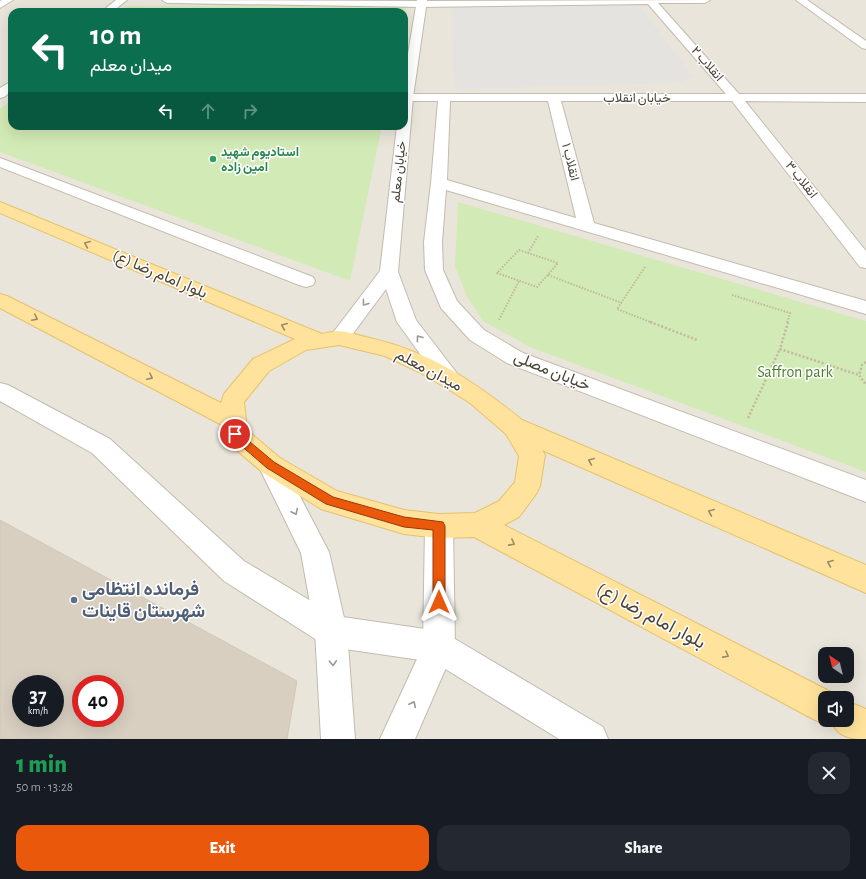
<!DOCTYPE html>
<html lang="en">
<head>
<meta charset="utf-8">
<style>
	body { margin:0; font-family:"Alegreya Sans",Vazirmatn,sans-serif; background:#242831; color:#f1f3f6; height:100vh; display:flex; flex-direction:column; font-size:15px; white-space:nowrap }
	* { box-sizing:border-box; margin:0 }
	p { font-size:13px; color:#9ea1a6 }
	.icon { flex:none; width:22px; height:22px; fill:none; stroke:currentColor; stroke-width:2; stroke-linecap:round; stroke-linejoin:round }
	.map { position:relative; height:739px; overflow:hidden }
	.drawer { display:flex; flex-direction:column; background:#171b24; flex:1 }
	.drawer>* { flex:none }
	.top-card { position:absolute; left:8px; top:8px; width:400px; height:122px; border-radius:12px; box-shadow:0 4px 16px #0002; background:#0b6e4f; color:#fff; overflow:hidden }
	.needle { width:26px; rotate:325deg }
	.tools { position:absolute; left:818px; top:647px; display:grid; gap:8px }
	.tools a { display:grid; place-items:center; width:36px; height:36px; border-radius:8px; background:#171b24; box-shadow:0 4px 16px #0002; font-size:20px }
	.speed { position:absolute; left:12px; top:675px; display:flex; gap:8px; font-size:20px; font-weight:700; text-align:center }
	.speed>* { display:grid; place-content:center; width:52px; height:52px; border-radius:50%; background:#171b24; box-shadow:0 4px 16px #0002; line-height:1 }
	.speed small { font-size:10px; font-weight:400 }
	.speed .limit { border:6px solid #d22; background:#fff; color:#111 }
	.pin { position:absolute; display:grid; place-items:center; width:34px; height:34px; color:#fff; margin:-17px; border:2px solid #fff; border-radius:50%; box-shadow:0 1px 4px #0007 }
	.me { position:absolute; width:44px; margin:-22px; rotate:0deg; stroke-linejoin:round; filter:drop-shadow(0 0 3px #0008) }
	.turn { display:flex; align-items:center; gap:14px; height:84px; padding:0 16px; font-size:18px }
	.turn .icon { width:52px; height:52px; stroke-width:2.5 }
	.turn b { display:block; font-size:28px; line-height:34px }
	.lanes { display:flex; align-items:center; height:38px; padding:0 16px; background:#0003; justify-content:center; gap:20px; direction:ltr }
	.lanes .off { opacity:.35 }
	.round { display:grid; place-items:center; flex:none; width:42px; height:42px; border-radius:12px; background:#242831 }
	.head { display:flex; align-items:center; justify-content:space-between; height:68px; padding:0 16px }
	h1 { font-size:24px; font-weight:800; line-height:30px; color:#1e9e55 }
	.action { display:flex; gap:8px; margin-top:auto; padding:8px 16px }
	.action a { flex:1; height:46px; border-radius:12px; background:#ea580c; color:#fff; font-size:16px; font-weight:800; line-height:46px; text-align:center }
	.action a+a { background:#242831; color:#f1f3f6 }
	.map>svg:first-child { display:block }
	.residential { fill:#eae5da; fill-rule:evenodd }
	.green { fill:#d2eab5 }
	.parking { fill:#e5e3e0 }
	.building { fill:#d8cfc1; stroke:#d3c7b4; fill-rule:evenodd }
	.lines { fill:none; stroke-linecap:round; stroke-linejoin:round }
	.minor-casing { stroke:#c2bbae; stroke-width:2 }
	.tertiary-casing { stroke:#c2bbae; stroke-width:2 }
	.primary-casing { stroke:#e6c16a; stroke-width:2 }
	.path-far1 { stroke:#c4b79f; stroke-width:2; stroke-dasharray:1.5 1.5; stroke-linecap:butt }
	.path { stroke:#c4b79f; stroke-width:2.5; stroke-dasharray:2 2; stroke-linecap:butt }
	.minor { fill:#fff; fill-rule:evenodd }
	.tertiary { fill:#fff; fill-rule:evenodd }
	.primary { fill:#ffe39c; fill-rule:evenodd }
	.oneway { stroke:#9c8c66 }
	.oneway2 { stroke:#9c9892 }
	.route { fill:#ea580c; stroke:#983908 }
	.leisure-dot { fill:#2e9e5b; stroke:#fff; stroke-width:1.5 }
	.service-dot { fill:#5c6f8a; stroke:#fff; stroke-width:1.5 }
	.labels { text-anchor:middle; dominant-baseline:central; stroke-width:3; stroke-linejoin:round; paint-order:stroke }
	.far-street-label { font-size:13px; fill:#4b4439; stroke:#fff }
	.far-leisure-label { font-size:13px; font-weight:bold; fill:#27864d; stroke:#fff; text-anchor:start }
	.street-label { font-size:16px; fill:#4b4439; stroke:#fff }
	.park-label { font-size:16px; fill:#4a7f2a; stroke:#fff }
	.near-service-label { font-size:19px; font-weight:bold; fill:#4e5e75; stroke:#fff; text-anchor:start }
	.near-street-label { font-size:19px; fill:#4b4439; stroke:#fff }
</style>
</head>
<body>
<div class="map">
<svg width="866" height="739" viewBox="0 0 866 739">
	<rect width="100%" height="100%" fill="#f6f3ec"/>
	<path class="residential" d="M0 0H866V739H0ZM12 12H404V126H12ZM825 654H847V676H825ZM21 684H55V718H21ZM81 684H115V718H81ZM825 698H847V720H825Z"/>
	<path class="green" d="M126 6 406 7 404 17V12H118Z
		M12 99V126H382L350 281 0 152V109Z
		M458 202 866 321V472L530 347 483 321 467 296 455 266Z"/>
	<path class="parking" d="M637 3 694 77 680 83 454 89 452 5Z"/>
	<path class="building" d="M0 520 297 681 287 739H0ZM21 684H55V718H21ZM81 684H115V718H81Z"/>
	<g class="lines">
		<defs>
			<path id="minor" d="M2 0H13L0 8V1Z
				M116 0H127L112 12H101Z
				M162 0 422 1 710 0 705 3H658L739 94H866V102L745 101 866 251V268L860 267 732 101H561L594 223 866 301V314L446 190 442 242 443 270 457 301 484 330 523 353 866 480V502L507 363 470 340 441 308 425 270 424 242 431 183 438 101H407L404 100V94H726L648 4 422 7 167 3ZM450 101H548L576 218 447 180Z
				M796 0H807L866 41V49L862 48Z
				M12 81V91L4 97 0 98V88Z
				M0 158 313 277 315 281 313 285 306 287 299 285 0 167Z
				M0 383 8 385 110 439 244 561 336 616 439 631 450 636 603 727 608 739H559L434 662 331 647 320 642 224 581 92 453 0 401Z"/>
			<path id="tertiary" d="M417 0H427L413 97 398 272 416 320 462 380 459 386 451 388 443 386 397 322 386 289 346 343 339 345 332 343 329 338 380 271 397 126H404V78Z
				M271 454 280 458 329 552 347 631 355 739H321L315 631 301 553 258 465 262 458Z
				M439 514 449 517 453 526 455 647 415 739H380L423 646 425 526 429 517Z"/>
			<path id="primary" d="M0 202 322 334C327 333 334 331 340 331 350 332 360 336 370 338 431 352 475 382 522 420L866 565V593L542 450 545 455 540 486 536 494 519 517 504 525 837 695 838 698H825V720H847V701L866 709V739C850 739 838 737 831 721L825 724 813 719 474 537 439 538 404 534 321 509 262 472 226 441 223 434 222 425 0 308V294L7 296 221 403 224 394 253 359 295 339 0 213ZM339 345 385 356 419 372 443 386 470 403 506 434 519 456 515 482 499 501 475 513 439 514 404 510 337 491 280 458 247 430 244 402 269 371 306 350Z"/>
		</defs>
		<use href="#minor" class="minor-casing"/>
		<use href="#tertiary" class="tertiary-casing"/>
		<use href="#primary" class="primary-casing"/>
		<path class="path-far1" d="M519 250 558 263 537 287 497 273Z
			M528 253 538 236
			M645 267 617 309 653 323
			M548 275 622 303
			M732 295 790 313 787 323
			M499 320 519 281"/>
		<path class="path" d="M650 322 697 340
			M788 322 780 349 859 375
			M866 362 862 365 859 375 866 385
			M748 418 780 349"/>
		<use href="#minor" class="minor"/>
		<use href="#tertiary" class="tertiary"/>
		<use href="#primary" class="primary"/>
	</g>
	<defs><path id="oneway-chevron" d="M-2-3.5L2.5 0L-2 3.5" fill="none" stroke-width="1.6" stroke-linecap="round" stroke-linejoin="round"/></defs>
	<g class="oneway">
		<use href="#oneway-chevron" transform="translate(87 244) rotate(-157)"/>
		<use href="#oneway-chevron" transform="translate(35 318) rotate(27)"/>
		<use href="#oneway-chevron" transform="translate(284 326) rotate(-157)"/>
		<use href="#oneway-chevron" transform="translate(150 377) rotate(27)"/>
		<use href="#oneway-chevron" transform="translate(591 461) rotate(-157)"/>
		<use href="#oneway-chevron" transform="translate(711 512) rotate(-157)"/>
		<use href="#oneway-chevron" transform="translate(512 543) rotate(28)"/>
		<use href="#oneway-chevron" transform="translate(830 563) rotate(-157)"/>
		<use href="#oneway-chevron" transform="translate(726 655) rotate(28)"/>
	</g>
	<g class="oneway2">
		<use href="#oneway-chevron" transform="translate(365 303) rotate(127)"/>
		<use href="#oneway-chevron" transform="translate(419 338) rotate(-127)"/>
		<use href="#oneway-chevron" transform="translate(295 512) rotate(63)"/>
		<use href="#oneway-chevron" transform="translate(333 663) rotate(87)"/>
		<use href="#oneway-chevron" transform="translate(413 704) rotate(-65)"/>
	</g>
	<path class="route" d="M235 431 238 432 274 462 333 497 404 517 443 522 445 526V602L443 606 439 608 435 606 433 602V530L404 527 326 504 267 468 231 437 230 434 231 432Z"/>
	<circle class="leisure-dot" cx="213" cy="159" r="4"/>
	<circle class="service-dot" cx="74" cy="600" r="4"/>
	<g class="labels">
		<g class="far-street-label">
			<text transform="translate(707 64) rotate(49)">انقلاب ۲</text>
			<text x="637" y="98">خیابان انقلاب</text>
			<text transform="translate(570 162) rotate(76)">انقلاب ۱</text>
			<text transform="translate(399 172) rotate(-84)">خیابان معلم</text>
			<text transform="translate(801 180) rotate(52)">انقلاب ۳</text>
		</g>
		<g class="far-leisure-label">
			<text x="221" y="152">استادیوم شهید<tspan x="221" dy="15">امین زاده</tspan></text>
		</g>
		<g class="street-label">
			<text transform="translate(160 274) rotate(23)">بلوار امام رضا (ع)</text>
			<text transform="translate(429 370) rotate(28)">میدان معلم</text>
			<text transform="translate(552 371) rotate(22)">خیابان مصلی</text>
		</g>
		<g class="park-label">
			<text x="795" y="372">Saffron park</text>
		</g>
		<g class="near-service-label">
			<text x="82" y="589">فرمانده انتظامی<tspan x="82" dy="22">شهرستان قاینات</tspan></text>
		</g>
		<g class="near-street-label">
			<text transform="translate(651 616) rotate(28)">بلوار امام رضا (ع)</text>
		</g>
	</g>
</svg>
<div class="tools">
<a><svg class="needle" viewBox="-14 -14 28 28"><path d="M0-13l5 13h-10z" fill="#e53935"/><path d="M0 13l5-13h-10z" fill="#9ea1a6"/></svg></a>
<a><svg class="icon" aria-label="sound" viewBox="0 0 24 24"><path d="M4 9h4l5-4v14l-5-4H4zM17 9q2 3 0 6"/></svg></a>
</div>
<div class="speed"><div>37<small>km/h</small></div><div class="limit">40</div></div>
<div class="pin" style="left:235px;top:434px;background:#d93025"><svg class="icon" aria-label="arrive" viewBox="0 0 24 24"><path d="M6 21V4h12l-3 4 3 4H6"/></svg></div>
<svg class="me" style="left:439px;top:602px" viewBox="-20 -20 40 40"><path d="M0-17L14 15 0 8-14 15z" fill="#ea580c" stroke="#fff" stroke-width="4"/></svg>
<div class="top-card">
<div class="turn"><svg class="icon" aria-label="left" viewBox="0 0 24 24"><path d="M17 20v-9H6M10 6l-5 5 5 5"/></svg><div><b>10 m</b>میدان معلم</div></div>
<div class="lanes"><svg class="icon" aria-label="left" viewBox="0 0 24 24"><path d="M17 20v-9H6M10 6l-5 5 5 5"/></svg><svg class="icon off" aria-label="ahead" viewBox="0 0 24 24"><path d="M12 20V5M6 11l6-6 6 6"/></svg><svg class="icon off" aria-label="right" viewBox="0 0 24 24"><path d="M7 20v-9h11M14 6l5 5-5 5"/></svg></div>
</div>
</div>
<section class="drawer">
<div class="head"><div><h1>1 min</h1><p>50 m · 13:28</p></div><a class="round"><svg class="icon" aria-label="close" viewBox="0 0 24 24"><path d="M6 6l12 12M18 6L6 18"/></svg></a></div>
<div class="action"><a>Exit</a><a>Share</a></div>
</section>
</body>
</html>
